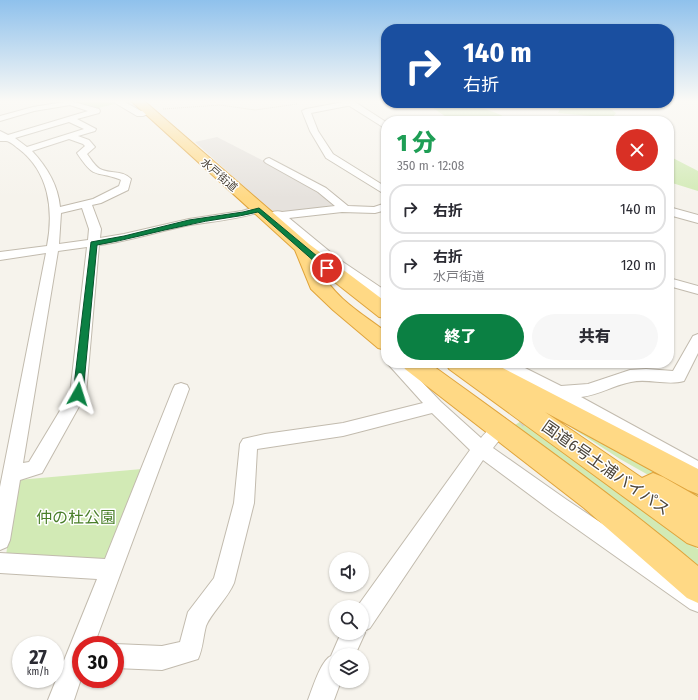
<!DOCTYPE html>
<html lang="ja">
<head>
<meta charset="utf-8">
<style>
	body { margin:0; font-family:"Fira Sans Condensed","Noto Sans JP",sans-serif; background:#f7f7f7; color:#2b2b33; height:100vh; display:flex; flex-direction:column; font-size:15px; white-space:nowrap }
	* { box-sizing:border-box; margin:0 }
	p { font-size:13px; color:#7c7c81 }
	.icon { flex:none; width:22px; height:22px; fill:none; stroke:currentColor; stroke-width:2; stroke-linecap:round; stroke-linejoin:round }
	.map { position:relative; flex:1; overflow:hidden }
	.drawer { position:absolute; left:381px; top:116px; width:293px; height:252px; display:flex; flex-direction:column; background:#fff; border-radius:16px; box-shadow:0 1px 3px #0004 }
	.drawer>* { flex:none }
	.guide { position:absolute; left:381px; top:24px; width:293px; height:84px; border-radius:16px; box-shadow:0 1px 3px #0004; background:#1a4fa0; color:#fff; overflow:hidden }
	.controls { position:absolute; left:329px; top:552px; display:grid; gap:8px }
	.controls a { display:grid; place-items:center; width:40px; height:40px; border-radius:50%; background:#fff; box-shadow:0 1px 3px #0004; font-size:20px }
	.speed { position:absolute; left:12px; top:636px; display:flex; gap:8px; font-size:20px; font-weight:700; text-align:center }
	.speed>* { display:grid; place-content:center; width:52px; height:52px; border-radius:50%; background:#fff; box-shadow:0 1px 3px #0004; line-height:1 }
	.speed small { font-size:10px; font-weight:400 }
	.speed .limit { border:6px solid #d22; background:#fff; color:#111 }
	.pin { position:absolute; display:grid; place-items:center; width:34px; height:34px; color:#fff; margin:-17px; border:2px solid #fff; border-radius:50%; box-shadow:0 1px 4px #0007 }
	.me { position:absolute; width:44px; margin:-22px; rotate:6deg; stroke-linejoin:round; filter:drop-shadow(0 0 3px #0008) }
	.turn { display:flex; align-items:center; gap:14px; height:84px; padding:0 16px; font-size:18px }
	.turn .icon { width:52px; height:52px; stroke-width:2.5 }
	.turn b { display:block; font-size:28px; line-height:34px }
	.round { display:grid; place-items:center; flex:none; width:42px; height:42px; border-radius:21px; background:#f7f7f7 }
	.overview { display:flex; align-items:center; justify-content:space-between; height:68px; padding:0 16px }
	h1 { font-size:24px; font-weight:800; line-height:30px; color:#1e9e55 }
	.button { display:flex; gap:8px; margin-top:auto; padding:8px 16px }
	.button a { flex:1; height:46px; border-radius:24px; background:#0b8043; color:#fff; font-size:16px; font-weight:800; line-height:46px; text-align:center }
	.button a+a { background:#f7f7f7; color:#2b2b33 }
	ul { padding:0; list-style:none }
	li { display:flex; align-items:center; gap:12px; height:50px; margin:0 8px 6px; padding:0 8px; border:2px solid #e1e1e2; border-radius:16px }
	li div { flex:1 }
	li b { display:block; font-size:15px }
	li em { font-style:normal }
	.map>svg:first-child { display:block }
	.industrial { fill:#e6e2dd }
	.green { fill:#d2eab5 }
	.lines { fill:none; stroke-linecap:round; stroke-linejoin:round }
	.minor-tunnel { stroke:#d4d0c8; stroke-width:18; stroke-dasharray:18 9; stroke-linecap:butt }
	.minor-casing { stroke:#c2bbae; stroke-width:2 }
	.tertiary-casing { stroke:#c2bbae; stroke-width:2 }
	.trunk-casing { stroke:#e0a43c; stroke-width:2 }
	.path { stroke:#c4b79f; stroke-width:1; stroke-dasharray:1 1; stroke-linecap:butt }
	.minor { fill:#fff; fill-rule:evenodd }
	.tertiary { fill:#fff; fill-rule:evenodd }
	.trunk { fill:#ffd985; fill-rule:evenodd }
	.route { fill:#0b8043; stroke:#07532c }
	.labels { text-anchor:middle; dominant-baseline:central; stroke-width:3; stroke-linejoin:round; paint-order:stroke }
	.far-street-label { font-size:11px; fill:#4b4439; stroke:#fff }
	.near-street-label { font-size:16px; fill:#4b4439; stroke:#fff }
	.near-park-label { font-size:16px; fill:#4a7f2a; stroke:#fff }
</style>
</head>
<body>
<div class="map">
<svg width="698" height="700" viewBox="0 0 698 700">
	<rect width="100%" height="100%" fill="#f6f3ec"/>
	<path class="industrial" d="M217 137 322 191 341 208 272 212 195 142Z"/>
	<path class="green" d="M76 100H103L115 104 98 108 70 101Z
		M422 103C450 103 487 104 511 121H444L449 119 429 105Z
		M563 103H603L616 113 612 118 558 113Z
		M669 156 698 171V191L669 182Z
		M521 421 695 539 696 548 698 549V569L512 427Z
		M577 425 698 489V503L620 459 572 428Z
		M142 469 105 562 6 555 18 480Z"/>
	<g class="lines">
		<path class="minor-tunnel" d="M495 434 535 408"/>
		<defs>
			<path id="minor" d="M110 100H121L141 111 148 110 152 112 143 116H137Z
				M70 101 99 109 100 111 99 113 77 119 96 129 95 131 78 136 89 140 95 147 87 154C91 159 94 165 100 169 110 174 123 170 131 179L128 190 101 203 92 205 101 229 100 238 124 234 189 219 242 211 259 206 264 209 263 211C239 219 215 221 190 225 159 231 130 241 99 245L86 394 42 473 20 480 10 540 7 547 0 550V487L46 253 0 260V252L47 246C54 210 49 172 19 149 16 147 10 141 6 141 4 141 2 141 0 141V131L8 135 88 111 70 105 34 111 0 121V116L33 107ZM69 122 84 129 27 147 15 138ZM69 139 83 144 85 146 77 153C95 180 94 170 119 179L121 180 119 186 93 199 60 207C58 185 47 167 32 151ZM82 208 89 229 88 240 59 244 61 213ZM87 247 70 394 29 462 23 463 58 251Z
				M349 101 353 103 352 105 311 113 318 131 333 154 386 187V195L326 158 310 131 302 111 306 109Z
				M269 158 326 188 348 206 374 207 386 203V210L375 213 342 212 289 218 340 260 386 291V301L381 300 332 266 277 219 269 218 267 216C270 212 277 210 282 212L335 206 318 192 266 163 264 161 266 159Z
				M669 278 698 286V294L669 286Z
				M698 334V353L684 381C667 386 648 378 631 382 614 385 599 395 581 397L698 461V478L691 475 553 396 497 367 494 363H515L561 386 588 384 630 370 646 369 673 371 693 336Z
				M387 363H404L441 402 481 438C487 431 491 426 501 429L504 434 493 448 567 500 698 588V612L690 609 553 512 483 460 370 628 364 631 365 633 355 655H336V681H341L334 700H308C312 690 321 660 331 656L341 633H362V607H357L470 450 432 413 343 436 257 449 254 503 234 583C228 598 211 613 206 626 203 637 203 648 198 659L162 670 115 668V645H113L115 644 162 646 180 642 188 612 214 578 234 503 240 444 243 439 265 434 343 423 423 403Z
				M181 383 187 385 189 389 94 645H81V679L74 700H48L97 579 0 573V553L105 559 173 389 175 385Z"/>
			<path id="tertiary" d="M340 100H352L386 122V129Z
				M669 207 698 215V223L669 215Z"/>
			<path id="trunk" d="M130 100H143L309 244 386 302V318L379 317 322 272C333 297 364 315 386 332V350L378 348 333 310 311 289 295 250Z
				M402 363H429C520 429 612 494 698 566V603L687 598 584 508 405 369Z
				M446 363H473L478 366 483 363 495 364 698 469V494L688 490 545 412 642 478 653 473 663 477 698 497V547L687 543 449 369Z"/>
		</defs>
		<use href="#minor" class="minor-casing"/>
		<use href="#tertiary" class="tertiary-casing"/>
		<use href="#trunk" class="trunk-casing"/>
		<path class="path" d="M291 100 297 104
			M163 109 220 105 255 110 297 104"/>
		<use href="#minor" class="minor"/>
		<use href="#tertiary" class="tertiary"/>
		<use href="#trunk" class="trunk"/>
	</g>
	<linearGradient id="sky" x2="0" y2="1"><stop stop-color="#8fc1ec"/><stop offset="0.51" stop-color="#fbfaf6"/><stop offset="1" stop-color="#fbfaf6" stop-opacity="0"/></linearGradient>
	<rect width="698" height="198" fill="url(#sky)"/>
	<path class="route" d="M259 208 329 266V270H324L258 212C235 218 211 219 188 225 157 231 127 240 97 245L83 394 82 396H75L73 394 91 242 124 236 189 220 243 212Z"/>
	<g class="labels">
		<g class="far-street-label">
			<text transform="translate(219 175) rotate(41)">水戸街道</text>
		</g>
		<g class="near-street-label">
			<text transform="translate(606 468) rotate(35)">国道6号土浦バイパス</text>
		</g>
		<g class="near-park-label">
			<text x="76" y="517">仲の杜公園</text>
		</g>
	</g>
</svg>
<div class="controls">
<a><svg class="icon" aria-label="sound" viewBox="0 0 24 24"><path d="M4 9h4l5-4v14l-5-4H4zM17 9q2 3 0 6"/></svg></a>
<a><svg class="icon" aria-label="search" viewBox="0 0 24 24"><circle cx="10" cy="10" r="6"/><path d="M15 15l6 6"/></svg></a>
<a><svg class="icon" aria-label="layers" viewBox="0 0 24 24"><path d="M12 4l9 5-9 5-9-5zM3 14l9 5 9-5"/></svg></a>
</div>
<div class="speed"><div>27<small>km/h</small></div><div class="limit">30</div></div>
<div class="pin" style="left:327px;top:268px;background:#d93025"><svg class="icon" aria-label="arrive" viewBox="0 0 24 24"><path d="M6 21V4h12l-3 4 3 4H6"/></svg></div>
<svg class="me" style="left:78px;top:394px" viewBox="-20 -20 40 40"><path d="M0-17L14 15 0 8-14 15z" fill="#0b8043" stroke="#fff" stroke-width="4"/></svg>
<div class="guide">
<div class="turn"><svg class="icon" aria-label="right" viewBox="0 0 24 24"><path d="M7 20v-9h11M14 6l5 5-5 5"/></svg><div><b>140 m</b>右折</div></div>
</div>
<section class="drawer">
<div class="overview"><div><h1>1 分</h1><p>350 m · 12:08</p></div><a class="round" style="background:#d93025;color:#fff"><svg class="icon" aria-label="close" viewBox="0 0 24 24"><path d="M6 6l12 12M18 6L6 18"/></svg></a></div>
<ul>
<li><svg class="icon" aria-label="right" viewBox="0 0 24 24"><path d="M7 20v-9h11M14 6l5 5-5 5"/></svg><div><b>右折</b></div><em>140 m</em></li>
<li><svg class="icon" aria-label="right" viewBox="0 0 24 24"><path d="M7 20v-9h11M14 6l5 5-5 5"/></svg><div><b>右折</b><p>水戸街道</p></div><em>120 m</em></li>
</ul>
<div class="button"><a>終了</a><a>共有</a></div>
</section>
</div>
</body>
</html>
